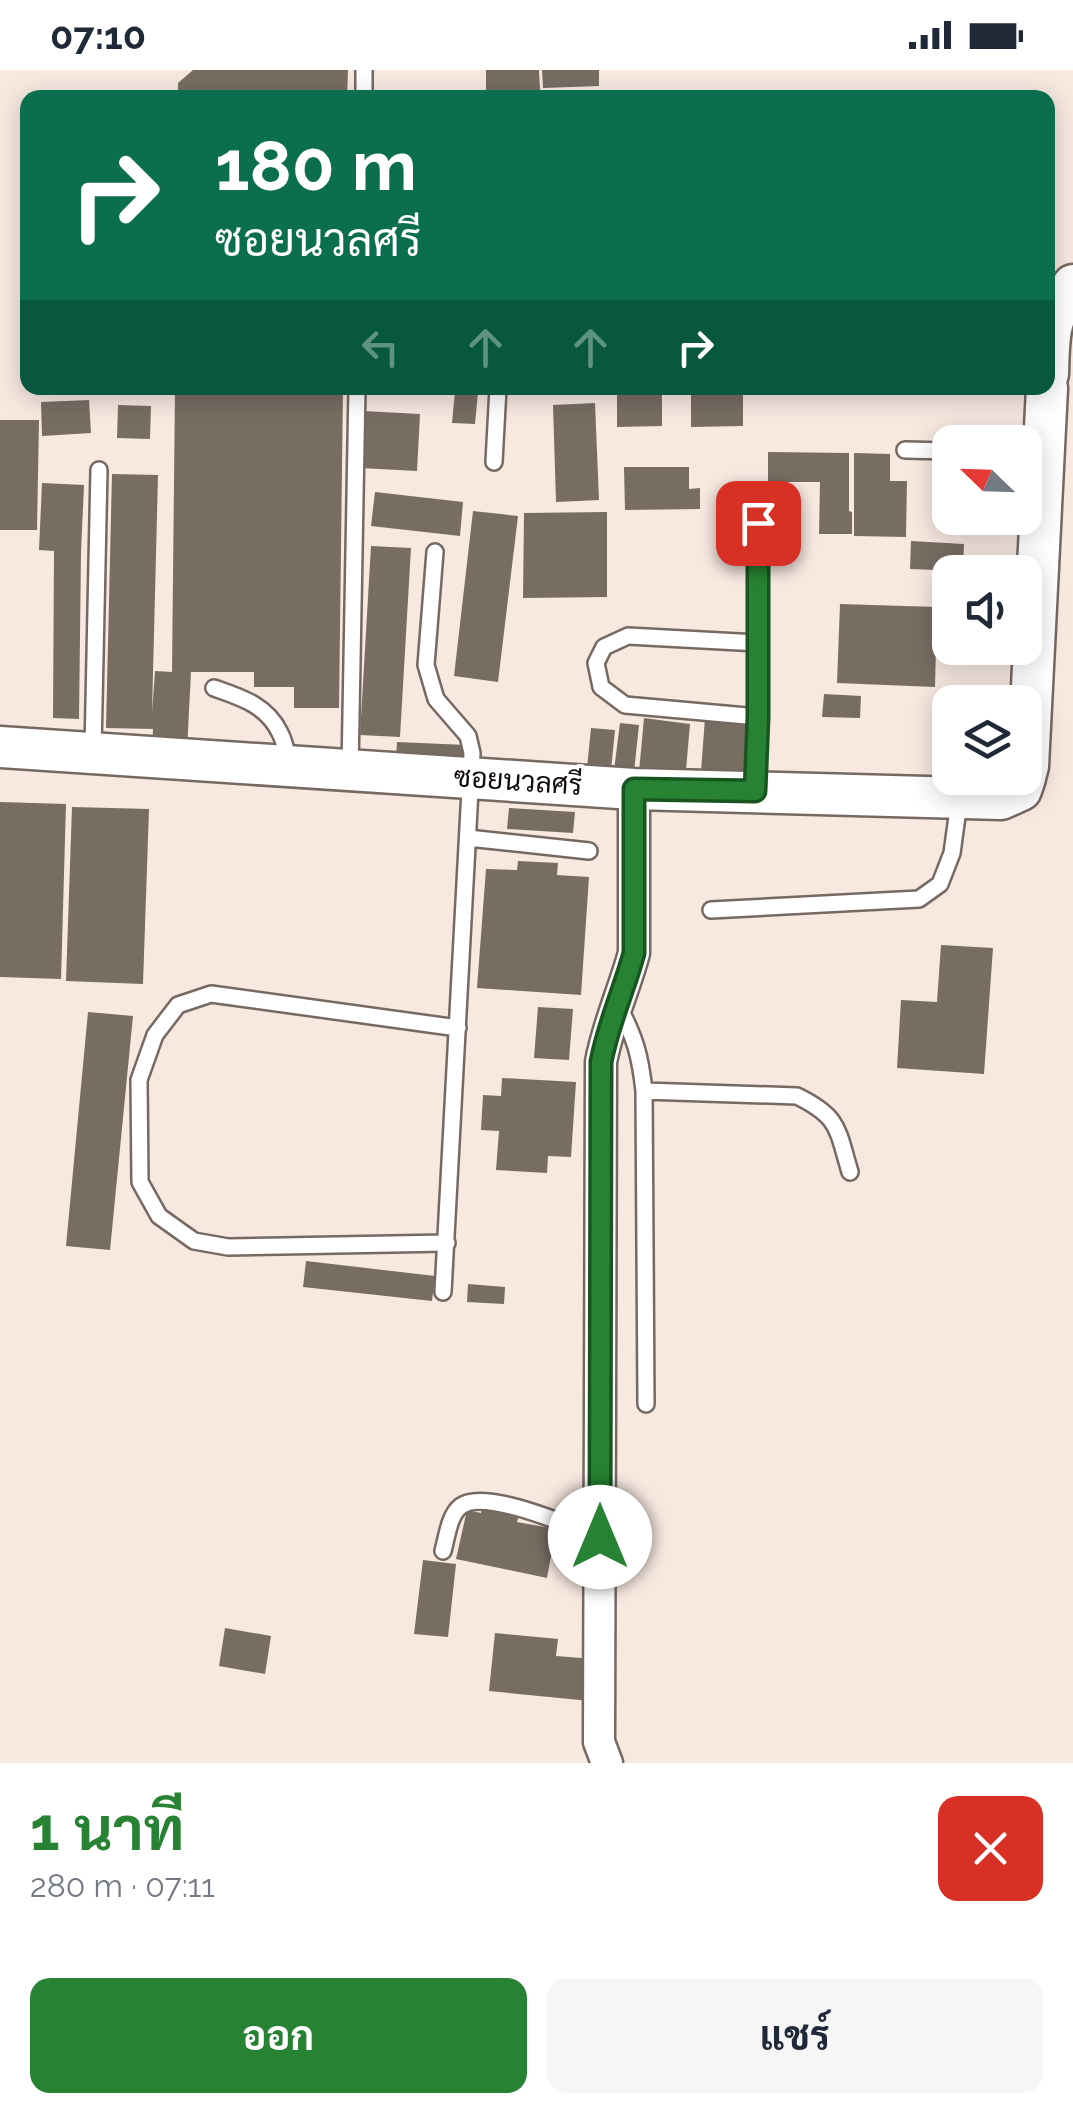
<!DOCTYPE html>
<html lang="th">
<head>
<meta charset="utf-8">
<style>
	body { margin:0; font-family:Raleway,Sarabun,sans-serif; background:#f6f6f7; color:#1f2937; height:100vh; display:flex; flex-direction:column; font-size:38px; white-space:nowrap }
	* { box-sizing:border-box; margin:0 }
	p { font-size:32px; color:#747a83 }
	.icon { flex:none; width:55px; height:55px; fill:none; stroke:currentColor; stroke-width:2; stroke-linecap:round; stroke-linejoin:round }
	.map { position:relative; height:1693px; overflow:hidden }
	.sheet { display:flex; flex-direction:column; background:#fff; flex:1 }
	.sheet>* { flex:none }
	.banner { position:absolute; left:20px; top:20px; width:1035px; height:305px; border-radius:20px; box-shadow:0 5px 25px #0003; background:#0b6e4f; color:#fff; overflow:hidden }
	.needle { width:65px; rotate:293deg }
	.tools { position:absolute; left:932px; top:355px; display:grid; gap:20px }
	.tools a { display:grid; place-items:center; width:110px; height:110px; border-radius:20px; background:#fff; box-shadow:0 5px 25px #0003; font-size:50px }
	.pin { position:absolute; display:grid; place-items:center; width:85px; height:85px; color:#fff; margin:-42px; border-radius:20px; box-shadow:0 5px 15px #0006 }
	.me { position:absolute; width:110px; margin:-55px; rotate:0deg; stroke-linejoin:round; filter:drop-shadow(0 0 8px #0008) }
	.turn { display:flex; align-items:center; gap:35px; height:210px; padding:0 30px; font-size:45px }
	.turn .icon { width:130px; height:130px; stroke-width:2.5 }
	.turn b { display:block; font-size:70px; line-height:85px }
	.lanes { display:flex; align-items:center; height:95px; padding:0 30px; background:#0003; justify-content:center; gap:50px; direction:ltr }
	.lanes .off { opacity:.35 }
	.round { display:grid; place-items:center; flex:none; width:105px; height:105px; border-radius:20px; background:#f6f6f7 }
	.summary { display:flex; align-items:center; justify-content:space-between; height:170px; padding:0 30px }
	h1 { font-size:60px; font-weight:700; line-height:75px; color:#278333 }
	.primary-button { display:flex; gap:20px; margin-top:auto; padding:20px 30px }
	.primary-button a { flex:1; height:115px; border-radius:20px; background:#278333; color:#fff; font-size:40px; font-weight:700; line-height:115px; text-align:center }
	.primary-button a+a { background:#f6f6f7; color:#1f2937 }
	.status { display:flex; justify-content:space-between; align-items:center; height:70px; padding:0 50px; background:#fff; direction:ltr }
	.status svg { height:28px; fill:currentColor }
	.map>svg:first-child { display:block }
	.building { fill:#776d63 }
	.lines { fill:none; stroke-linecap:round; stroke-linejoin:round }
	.lane-casing { stroke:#766962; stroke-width:20 }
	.street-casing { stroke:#766962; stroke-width:35 }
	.secondary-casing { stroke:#766962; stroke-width:45 }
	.lane { stroke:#fff; stroke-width:15 }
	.street { stroke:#fff; stroke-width:30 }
	.secondary { stroke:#fff; stroke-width:40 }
	.route-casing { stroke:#195521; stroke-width:25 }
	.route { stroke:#278333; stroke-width:18 }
	.labels { text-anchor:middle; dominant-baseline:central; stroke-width:8; stroke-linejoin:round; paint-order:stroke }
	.street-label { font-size:28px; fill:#110c0a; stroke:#fff }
</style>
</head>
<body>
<div class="status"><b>07:10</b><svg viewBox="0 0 49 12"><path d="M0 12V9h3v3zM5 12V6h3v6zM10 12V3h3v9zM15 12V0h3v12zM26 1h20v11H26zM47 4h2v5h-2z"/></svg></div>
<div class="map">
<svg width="1073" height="1693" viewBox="0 0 1073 1693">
	<rect width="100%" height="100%" fill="#f7e8e0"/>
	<path class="building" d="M193 0H348L347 28H178V13Z
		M486 0H539L540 20H486Z
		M542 0H599V16L543 18Z
		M175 318H343L339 638H294V617H254V602H191L187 680 152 678 153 659 106 658 112 404 158 405 152 643 155 601 172 602Z
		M691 318H743V356L691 357Z
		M455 321 478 322 475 354 452 353Z
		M617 321H662V356L617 357Z
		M89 330 91 363 42 366 41 332Z
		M595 333 599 430 556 432 553 335Z
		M118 335 151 336 150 369 117 368Z
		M363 341 420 344 417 401 360 398Z
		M0 350H39L37 460H0Z
		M768 382 849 383V441L852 442V464H819L820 412H768Z
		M854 383 890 384V411H907L906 467 854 466Z
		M624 397H689V419L700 418V439L625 440Z
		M42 413 84 415 81 482 79 649 53 648 54 481 39 480Z
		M375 422 463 432 460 466 371 456Z
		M473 441 518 446 498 612 454 606Z
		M607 442V527L523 528 524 443Z
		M911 471 964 474 963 501 910 499Z
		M371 476 411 478 400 667 360 665Z
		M840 534 937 537 935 617 837 613Z
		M824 624 861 626 860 648 822 647Z
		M644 648 690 654 686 700 666 699V704L639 702Z
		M705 648 752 652 747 705 701 701Z
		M620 653 639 655 634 702 614 700Z
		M591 658 615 660 611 700 587 698Z
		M397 672 466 675V692L396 688Z
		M0 732 66 734 61 909 0 907Z
		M72 737 149 739 143 914 66 911Z
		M509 738 575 742 573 763 507 759Z
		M518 791 558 793 557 805 589 807 581 925 477 918 486 799 517 800Z
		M941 875 993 878 984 1004 897 998 901 930 937 932Z
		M538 937 573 939 569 990 534 988Z
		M88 942 133 946 110 1180 66 1176Z
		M502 1008 576 1012 571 1087 548 1086 547 1103 496 1100 499 1061 481 1060 483 1025 501 1026Z
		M306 1191 435 1206 432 1231 303 1217Z
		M468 1214 505 1217 504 1234 467 1232Z
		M482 1438 519 1446 517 1452 556 1459 547 1508 456 1489 467 1440 481 1443Z
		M423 1490 456 1494 448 1567 414 1564Z
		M225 1558 271 1566 265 1604 219 1596Z
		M495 1563 558 1569 556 1586 594 1589 590 1631 489 1621Z"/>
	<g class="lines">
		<defs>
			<path id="lane" d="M364 28V0
				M905 380 950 381
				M494 392 498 318
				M435 482 426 595 436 629 468 666 472 683 443 1222
				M758 573 628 566 604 577 596 593 601 617 625 635 758 647
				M214 618C240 627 267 635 280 663 285 672 287 684 289 694
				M93 679 99 400
				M350 700 357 318
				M755 719 758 647V453
				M468 768 589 781
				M711 840 919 829 940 814 952 783 959 732
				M618 935C635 968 640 984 644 1021L646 1334
				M644 1021 797 1026C840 1047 837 1059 850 1102
				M447 1173 228 1177 194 1171 159 1146 140 1112 139 1010 155 965 178 935 211 924 458 958
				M443 1481C447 1467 449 1445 461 1436 485 1418 572 1457 600 1467"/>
			<path id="street" d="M607 1693 599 1672 601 992C608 954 624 920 634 883V719"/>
			<path id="secondary" d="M1048 304C1049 264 1048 248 1073 215
				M0 677 634 719 1001 729 1021 720 1025 708
				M1025 707 1028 696 1047 318"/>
		</defs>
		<use href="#lane" class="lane-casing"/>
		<use href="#street" class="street-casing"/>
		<use href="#secondary" class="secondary-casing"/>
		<use href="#lane" class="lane"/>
		<use href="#street" class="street"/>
		<use href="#secondary" class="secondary"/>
	</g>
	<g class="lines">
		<defs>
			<path id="route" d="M600 1467 601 992C608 954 624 920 634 883V719L755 721 758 647V453"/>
		</defs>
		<use href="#route" class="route-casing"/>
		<use href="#route" class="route"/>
	</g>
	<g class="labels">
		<g class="street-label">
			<text transform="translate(518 711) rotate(4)">ซอยนวลศรี</text>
		</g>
	</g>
</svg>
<div class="tools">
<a><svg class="needle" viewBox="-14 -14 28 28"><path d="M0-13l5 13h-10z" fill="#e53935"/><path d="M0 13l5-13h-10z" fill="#747a83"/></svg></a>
<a><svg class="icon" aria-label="sound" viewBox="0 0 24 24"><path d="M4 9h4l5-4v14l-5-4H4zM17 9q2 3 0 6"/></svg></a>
<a><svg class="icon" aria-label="layers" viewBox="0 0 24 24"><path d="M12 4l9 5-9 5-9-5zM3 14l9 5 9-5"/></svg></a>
</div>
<div class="pin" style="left:758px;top:453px;background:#d93025"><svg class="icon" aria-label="arrive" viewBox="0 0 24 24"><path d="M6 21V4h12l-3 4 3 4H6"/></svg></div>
<svg class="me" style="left:600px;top:1467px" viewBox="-20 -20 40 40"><circle r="19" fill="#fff"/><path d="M0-13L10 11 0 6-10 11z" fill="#278333"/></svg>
<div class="banner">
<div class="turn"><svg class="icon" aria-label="right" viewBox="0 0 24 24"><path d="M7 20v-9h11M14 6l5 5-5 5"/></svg><div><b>180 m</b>ซอยนวลศรี</div></div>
<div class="lanes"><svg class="icon off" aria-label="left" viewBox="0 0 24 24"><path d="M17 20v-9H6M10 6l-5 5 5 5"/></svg><svg class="icon off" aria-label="ahead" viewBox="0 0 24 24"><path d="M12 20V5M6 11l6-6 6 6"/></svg><svg class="icon off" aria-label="ahead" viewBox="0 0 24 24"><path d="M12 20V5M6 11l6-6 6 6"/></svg><svg class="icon" aria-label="right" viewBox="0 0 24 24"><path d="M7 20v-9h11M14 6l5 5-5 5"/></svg></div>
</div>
</div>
<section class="sheet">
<div class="summary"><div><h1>1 นาที</h1><p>280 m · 07:11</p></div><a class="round" style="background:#d93025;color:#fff"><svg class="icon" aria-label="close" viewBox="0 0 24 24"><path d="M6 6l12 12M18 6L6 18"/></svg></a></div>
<div class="primary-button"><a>ออก</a><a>แชร์</a></div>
</section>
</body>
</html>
